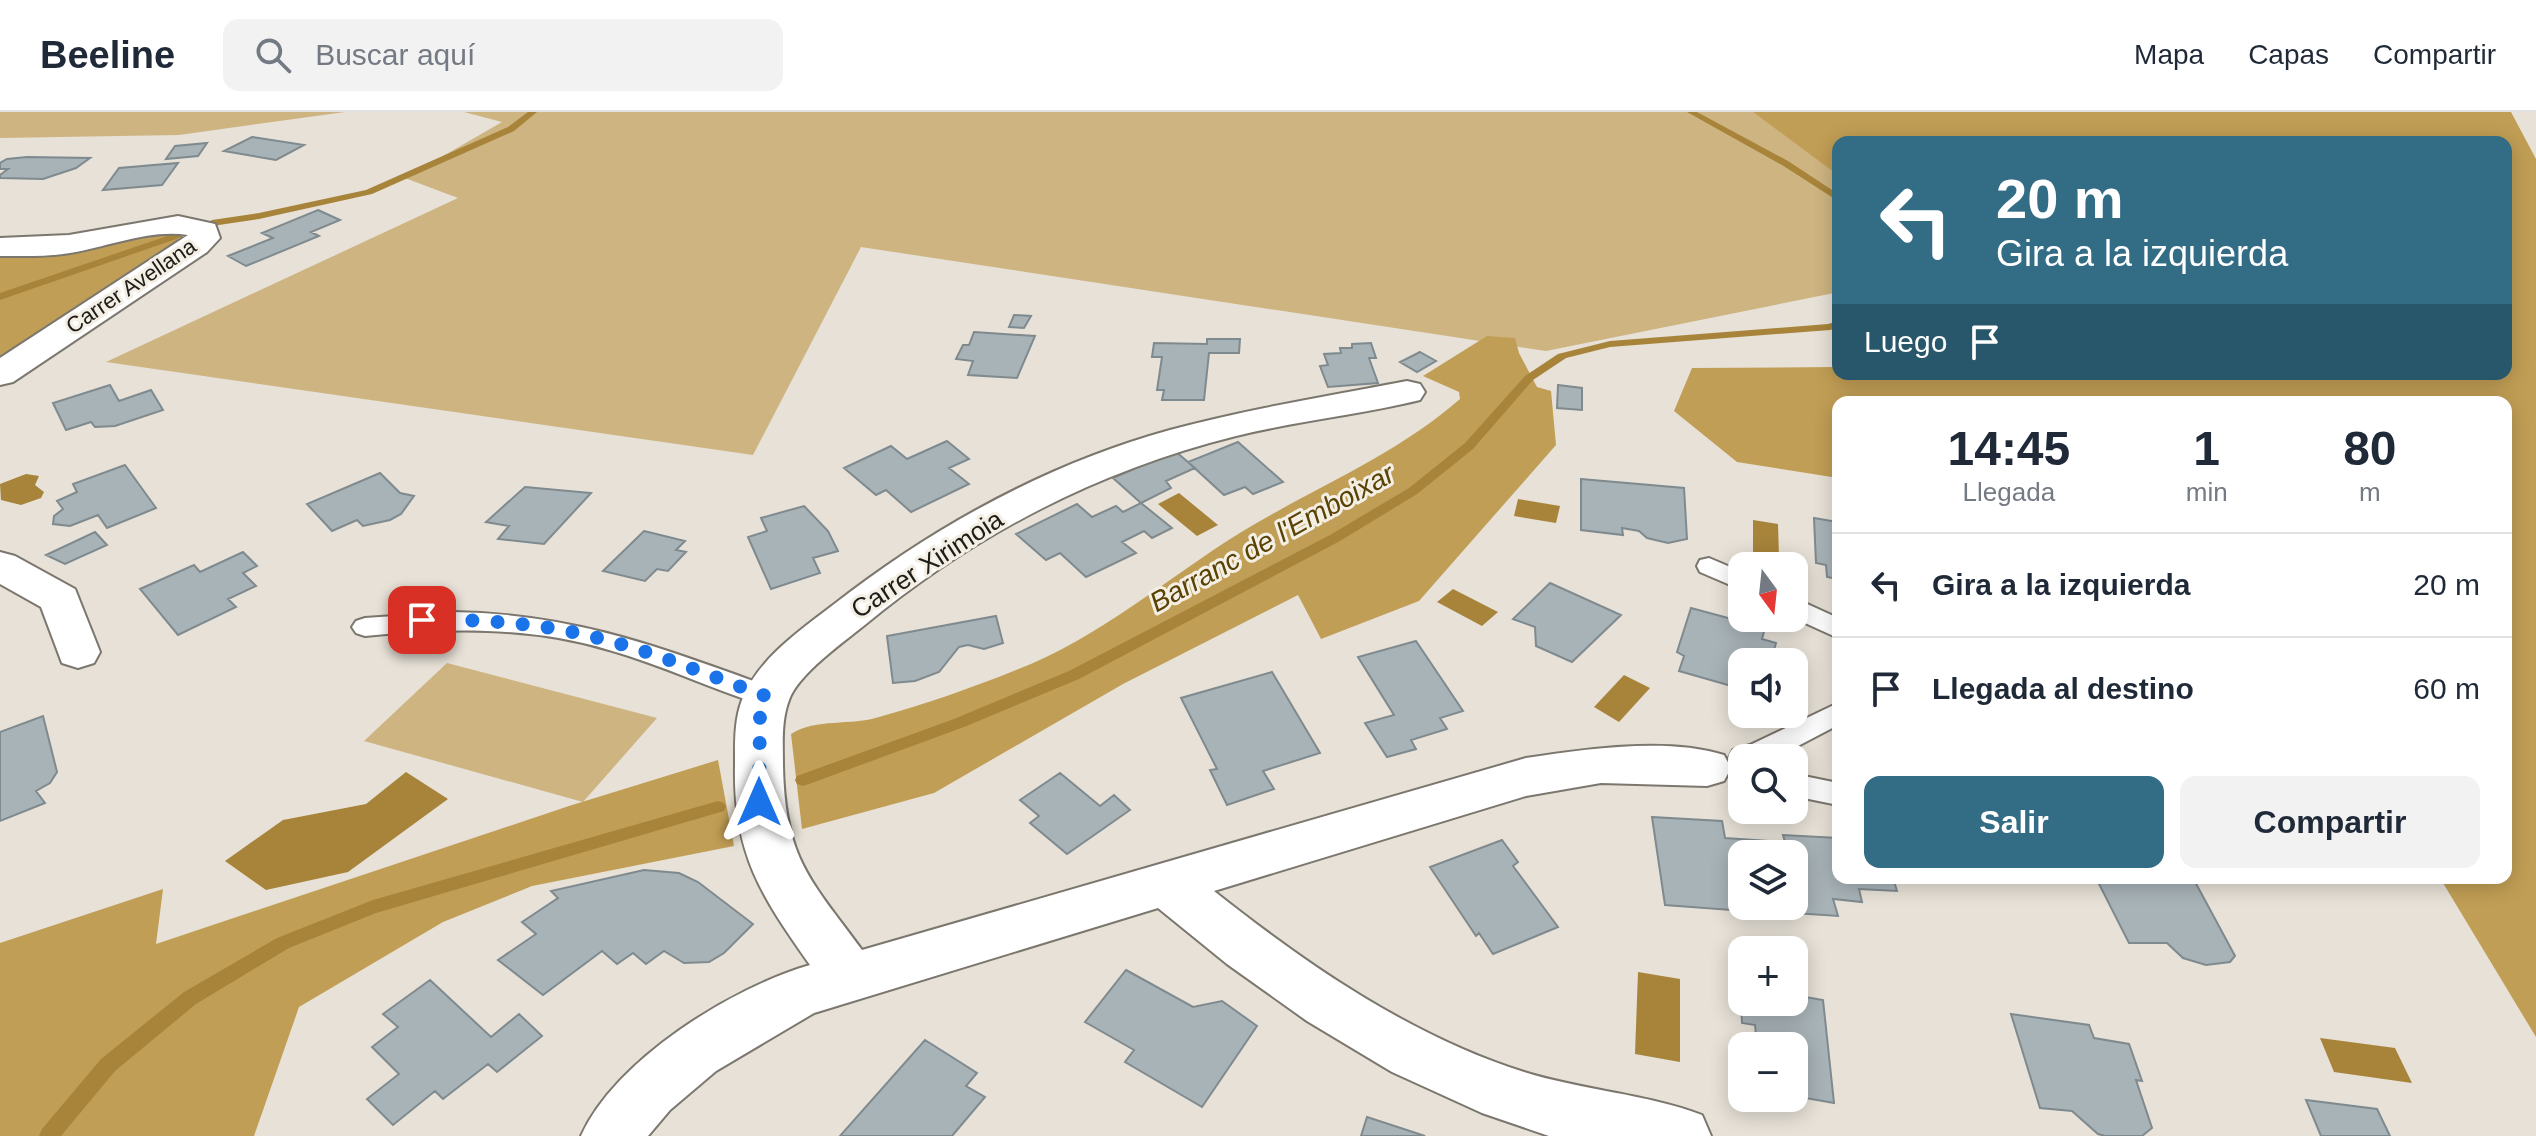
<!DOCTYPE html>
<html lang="es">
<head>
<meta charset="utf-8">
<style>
	body { margin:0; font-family:Arial,sans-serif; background:#f2f2f3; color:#1f2937; height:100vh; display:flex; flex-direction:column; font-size:30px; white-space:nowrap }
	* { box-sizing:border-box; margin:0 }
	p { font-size:26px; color:#747a83 }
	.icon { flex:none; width:44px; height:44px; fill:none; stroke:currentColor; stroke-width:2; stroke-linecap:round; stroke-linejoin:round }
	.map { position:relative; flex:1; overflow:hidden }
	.panel { position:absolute; left:1832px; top:284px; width:680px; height:488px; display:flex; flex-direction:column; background:#fff; border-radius:16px; box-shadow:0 4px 20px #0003 }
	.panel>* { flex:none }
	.banner { position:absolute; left:1832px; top:24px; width:680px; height:244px; border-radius:16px; box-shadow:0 4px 20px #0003; background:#336c85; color:#fff; overflow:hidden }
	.needle { width:52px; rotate:165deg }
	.controls { position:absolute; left:1728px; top:440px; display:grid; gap:16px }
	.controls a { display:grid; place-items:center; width:80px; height:80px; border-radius:16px; background:#fff; box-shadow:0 4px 20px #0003; font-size:40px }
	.pin { position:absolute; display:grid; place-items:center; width:68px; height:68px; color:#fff; margin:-34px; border-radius:16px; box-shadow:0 4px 12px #0006 }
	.me { position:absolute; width:88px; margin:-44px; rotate:0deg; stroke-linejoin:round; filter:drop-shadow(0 0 6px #0008) }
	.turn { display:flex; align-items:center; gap:28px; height:168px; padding:0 32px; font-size:36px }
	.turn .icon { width:104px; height:104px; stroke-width:2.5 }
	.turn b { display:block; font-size:56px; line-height:68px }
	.then { display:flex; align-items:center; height:76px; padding:0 32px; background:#0003; gap:16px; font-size:30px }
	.eta { display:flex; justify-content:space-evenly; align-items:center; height:136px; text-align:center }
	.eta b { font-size:48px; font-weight:700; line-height:56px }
	.button { display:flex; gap:16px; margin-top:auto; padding:16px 32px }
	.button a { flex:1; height:92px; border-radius:16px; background:#336c85; color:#fff; font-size:32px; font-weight:700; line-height:92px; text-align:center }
	.button a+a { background:#f2f2f3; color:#1f2937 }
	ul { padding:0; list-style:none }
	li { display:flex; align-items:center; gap:24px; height:104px; padding:0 32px; border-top:2px solid #e0e1e3 }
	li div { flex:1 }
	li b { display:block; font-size:30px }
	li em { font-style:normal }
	header { display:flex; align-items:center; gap:48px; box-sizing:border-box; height:112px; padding:0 40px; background:#fff; border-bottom:2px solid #e0e1e3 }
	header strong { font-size:38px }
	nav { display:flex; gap:44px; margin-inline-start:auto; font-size:28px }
	.search { width:560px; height:72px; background:#f2f2f3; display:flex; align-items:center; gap:20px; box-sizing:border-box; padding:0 28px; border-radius:16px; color:#747a83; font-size:30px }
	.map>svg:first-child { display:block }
	.green { fill:#ceb481 }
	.forest { fill:#c19e55 }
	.water { fill:#a7843a }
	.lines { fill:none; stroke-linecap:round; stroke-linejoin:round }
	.stream { fill:#a7843a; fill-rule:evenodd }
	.building { fill:#a8b3b8; stroke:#7f8a8f; stroke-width:2 }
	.lane-casing { stroke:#7c776e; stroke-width:4 }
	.street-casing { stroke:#7c776e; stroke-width:4 }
	.lane { fill:#fff; fill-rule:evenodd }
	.street { fill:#fff; fill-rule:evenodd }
	.route { stroke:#1a73e8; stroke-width:14; stroke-dasharray:0 25.2 }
	.labels { text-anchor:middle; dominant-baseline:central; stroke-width:6; stroke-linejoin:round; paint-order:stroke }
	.far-street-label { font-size:22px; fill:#1f1d19; stroke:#f4efe4 }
	.street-label { font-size:26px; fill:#1f1d19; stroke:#f4efe4 }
	.water-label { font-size:28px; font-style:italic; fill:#5a4204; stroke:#f4efe4 }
</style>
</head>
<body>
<header>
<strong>Beeline</strong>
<div class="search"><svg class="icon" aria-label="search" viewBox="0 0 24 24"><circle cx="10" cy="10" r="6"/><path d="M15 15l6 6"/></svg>Buscar aquí</div>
<nav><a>Mapa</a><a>Capas</a><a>Compartir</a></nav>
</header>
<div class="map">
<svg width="2536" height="1024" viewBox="0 0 2536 1024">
	<rect width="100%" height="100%" fill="#e7e1d7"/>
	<path class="green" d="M0 0H345L179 23 0 26Z
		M464 0H2000L1838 30V177L1834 181 1546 239 861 135 753 343 106 250 458 86 405 66 502 10Z
		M447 551 657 606 583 690 364 629Z"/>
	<path class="forest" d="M1753 0H2511L2536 47V925L2440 766H2506V290H1838V366L1737 350 1674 299 1692 256 1838 255V262H2506V30H1838V63Z
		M172 121 182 130 0 244V145L37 142Z
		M1487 224 1515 226 1519 241 1537 275 1551 279 1556 333 1419 489 1321 527 1298 483 1123 572 934 681 802 717 791 622C816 606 851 614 879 605 925 592 972 576 1016 558 1100 526 1168 465 1243 419 1316 375 1396 343 1460 287L1459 280 1423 264Z
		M718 648 734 734 532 774 443 810 299 895 254 1024H0V831L163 777 156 832 569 694Z"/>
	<path class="water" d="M26 362 39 364 35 373 44 380 41 386 21 393 1 388 0 372Z
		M1179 381 1218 413 1197 424 1158 392Z
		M1518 387 1560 394 1556 411 1514 404Z
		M1753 408 1778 412 1779 445 1753 441Z
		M1453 477 1498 500 1482 514 1437 490Z
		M1624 563 1650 576 1619 610 1594 595Z
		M406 660 448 687 348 760 266 778 225 749 283 708 366 692Z
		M1638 860 1680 867V950L1635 942Z
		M2320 926 2395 936 2412 971 2334 960Z"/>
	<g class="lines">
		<path class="stream" d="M528 0H537L514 19 372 82 259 107 212 114 207 111 212 108 259 101 366 78 508 15Z
			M1687 0H1697L1788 49 1838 82V89L1782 53Z
			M179 120 182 121V125L0 188V181Z
			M1838 209V216L1830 218 1610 235 1566 246 1533 268 1473 337 1417 382 1340 429 1079 567 964 615 809 672 803 674 797 672 795 668 797 664 954 607 1069 559 1330 423 1409 376 1465 331 1525 264 1558 242 1610 229 1828 212Z
			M718 689 724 691 726 695 724 699 376 801 289 836 196 892 115 959 61 1024H39L42 1017 101 947 184 880 277 826 373 788Z"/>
	</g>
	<path class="building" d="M252 25 304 33 276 48 224 39Z
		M207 31 198 44 166 47 175 34Z
		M27 45 90 46 76 56 43 67 0 66V63L8 57H0V51L7 47Z
		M178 51 162 73 103 78 119 56Z
		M318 98 340 108 311 120 319 124 246 154 228 144 273 126 262 121Z
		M1014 203 1031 204 1024 216 1009 215Z
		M974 220 1035 224 1017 266 968 263 973 249 956 247 963 233H969Z
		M1207 227H1240L1239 241H1209L1204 288H1162L1164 278H1157L1162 245H1152L1154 231 1207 232Z
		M1371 231 1376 246H1369L1378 271 1328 275 1320 254 1328 253 1324 242 1341 241 1340 236H1352V232Z
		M1420 240 1436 249 1417 260 1400 250Z
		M110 273 119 289 151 278 163 298 115 314 95 315 91 310 66 318 53 291Z
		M1558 273 1582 276V298L1557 296Z
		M947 329 969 347 949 356 969 372 911 400 886 378 876 383 844 356 891 334 907 347Z
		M1238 330 1283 370 1253 382 1245 375 1224 383 1188 350Z
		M1175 339 1195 356 1166 369 1171 376 1141 391 1113 366Z
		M125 353 156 396 107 416 98 403 70 414 53 412 54 404 63 397 57 389 77 380 73 372Z
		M380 361 400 381 414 384 401 402 390 408 363 414 357 408 332 419 307 392Z
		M1581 367 1684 376 1687 427 1668 431 1647 426 1639 419 1622 416 1623 423 1581 418Z
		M525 375 591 381 544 432 498 427 509 414 486 410Z
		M1141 391 1172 416 1152 426 1144 419 1122 430 1136 441 1086 465 1060 441 1046 448 1016 422 1077 392 1092 405 1116 394 1123 400Z
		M804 394 828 419 838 439 813 446 820 461 771 477 748 425 767 419 761 406Z
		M1814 406 1838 410V467L1827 465 1826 453 1816 451Z
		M644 419 685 429 676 438 686 440 668 459 657 457 645 469 603 459Z
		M95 420 107 433 65 452 46 443Z
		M243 440 257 454 243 461 256 474 228 487 236 495 178 523 140 477 194 453 200 460Z
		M1550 471 1621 503 1572 550 1536 534 1535 515 1513 507Z
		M1691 496 1765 516 1762 527 1776 531 1771 550H1742V569L1737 568 1735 575 1679 559 1684 544 1677 540Z
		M996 504 1003 531 984 537 968 533 959 535 939 560 915 569 893 571 887 524Z
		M1416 529 1463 599 1440 606 1447 617 1411 628 1416 637 1387 645 1365 611 1394 603 1358 545Z
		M1272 560 1320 641 1263 659 1274 677 1227 693 1210 658 1217 657 1181 586Z
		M43 604 57 660 50 671 36 679 45 691 0 709V620Z
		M1060 661 1100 694 1114 683 1130 698 1067 742 1030 711 1039 704 1020 688Z
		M1652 705 1722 709 1725 726 1785 730 1783 723 1838 726V766H1893L1897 779 1859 777 1862 790 1833 787 1838 804 1778 800 1776 794H1794V742H1742L1741 782 1744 799 1665 793Z
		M1502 728 1518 750 1513 754 1558 815 1493 842 1479 821 1476 824 1430 755Z
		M644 758 679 761 698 770 753 812 724 841 709 850 684 851 664 839 646 852 633 841 617 852 602 839 543 883 498 848 536 822 522 810 558 786 551 779Z
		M2096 766H2193L2235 844 2230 850 2206 853 2183 846 2167 831H2129Z
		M1126 858 1193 895 1222 889 1257 914 1202 995 1125 950 1134 938 1085 910Z
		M430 868 491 925 519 902 542 924 497 960 488 952 443 987 435 979 393 1013 367 987 399 962 372 935 398 915 383 902Z
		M1740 874 1742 890H1794V883L1823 888 1834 991 1794 984V934H1757L1755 913 1742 911Z
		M2011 902 2089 913 2094 926 2129 932 2142 969 2136 968 2152 1016 2142 1024H2105L2098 1022 2072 999 2040 996Z
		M925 928 977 961 966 974 985 985 952 1024H840Z
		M2306 988 2377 997 2390 1024H2321Z
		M1367 1005 1425 1024H1361Z"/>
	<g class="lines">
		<defs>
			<path id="lane" d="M1709 446 1742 460V478L1700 460 1697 454 1700 448Z
				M1794 486 1838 506V526L1794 506Z
				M453 500C577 502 661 536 776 577L780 584 776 591 766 594C713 578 663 553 609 538 530 514 446 516 365 524L356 521 352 515 356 509 365 506Z
				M1838 591V613L1775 646H1742V656L1733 654 1729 646 1733 638 1750 633Z
				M1794 662 1838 671V693L1794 684Z"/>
			<path id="street" d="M178 104 215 112 220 126 207 140 13 270 0 273V246L188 123C149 117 108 135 70 141 47 145 23 144 0 144V126L69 123Z
				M1407 269 1420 272 1425 280 1420 288C1359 303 1296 309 1236 324 1099 358 974 423 866 512 844 530 798 562 789 588 781 609 783 632 783 654 785 747 810 767 862 838L1526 646C1584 637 1668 625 1724 643L1731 656 1724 669 1707 674 1601 671 1526 684 1214 779C1306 852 1410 924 1524 960 1581 978 1647 982 1702 1003L1711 1024H1549L1482 1001 1392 960 1307 909 1227 852 1158 796 814 901 716 959 670 998 648 1024H581C615 948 731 876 810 853 761 784 733 741 735 654 735 632 734 609 742 588 758 547 799 519 833 493 933 415 1047 352 1170 318 1248 297 1328 284 1407 269Z
				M0 440 15 444 75 477 100 540 94 551 78 556 62 551 41 495 0 472Z"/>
		</defs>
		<use href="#lane" class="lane-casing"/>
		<use href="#street" class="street-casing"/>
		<use href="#lane" class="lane"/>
		<use href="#street" class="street"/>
	</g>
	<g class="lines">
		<path class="route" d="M422 508C481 507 541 511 598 526 655 540 710 564 766 584L760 605 759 690"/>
	</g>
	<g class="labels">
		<g class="far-street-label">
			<text transform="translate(131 174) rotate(-34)">Carrer Avellana</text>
		</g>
		<g class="street-label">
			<text transform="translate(927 452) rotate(-33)">Carrer Xirimoia</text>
		</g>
		<g class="water-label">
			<text transform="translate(1272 426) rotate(-29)">Barranc de l'Emboixar</text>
		</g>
	</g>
</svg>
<div class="controls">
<a><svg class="needle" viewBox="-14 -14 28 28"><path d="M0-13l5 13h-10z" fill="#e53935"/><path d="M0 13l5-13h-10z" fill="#747a83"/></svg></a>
<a><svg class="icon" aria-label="sound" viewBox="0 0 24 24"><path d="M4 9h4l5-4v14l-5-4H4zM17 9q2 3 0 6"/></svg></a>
<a><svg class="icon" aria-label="search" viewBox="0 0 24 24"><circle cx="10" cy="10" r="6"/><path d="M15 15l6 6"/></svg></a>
<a><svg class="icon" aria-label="layers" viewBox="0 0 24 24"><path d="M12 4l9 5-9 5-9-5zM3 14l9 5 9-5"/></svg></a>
<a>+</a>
<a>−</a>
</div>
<div class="pin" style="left:422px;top:508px;background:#d93025"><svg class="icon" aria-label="arrive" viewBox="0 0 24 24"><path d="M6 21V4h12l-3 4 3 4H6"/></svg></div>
<svg class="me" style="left:759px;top:690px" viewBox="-20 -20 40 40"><path d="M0-17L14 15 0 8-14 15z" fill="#1a73e8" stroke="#fff" stroke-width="4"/></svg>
<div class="banner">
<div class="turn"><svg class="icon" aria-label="left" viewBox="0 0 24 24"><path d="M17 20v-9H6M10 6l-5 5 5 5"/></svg><div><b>20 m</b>Gira a la izquierda</div></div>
<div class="then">Luego<svg class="icon" aria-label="arrive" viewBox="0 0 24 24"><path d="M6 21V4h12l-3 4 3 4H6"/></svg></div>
</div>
<section class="panel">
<div class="eta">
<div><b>14:45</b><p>Llegada</p></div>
<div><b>1</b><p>min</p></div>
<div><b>80</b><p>m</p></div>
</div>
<ul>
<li><svg class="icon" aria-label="left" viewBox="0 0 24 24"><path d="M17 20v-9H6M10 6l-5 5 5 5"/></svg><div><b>Gira a la izquierda</b></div><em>20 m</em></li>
<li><svg class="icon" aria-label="arrive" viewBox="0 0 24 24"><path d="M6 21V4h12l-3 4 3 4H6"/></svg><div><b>Llegada al destino</b></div><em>60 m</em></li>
</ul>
<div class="button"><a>Salir</a><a>Compartir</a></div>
</section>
</div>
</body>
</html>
